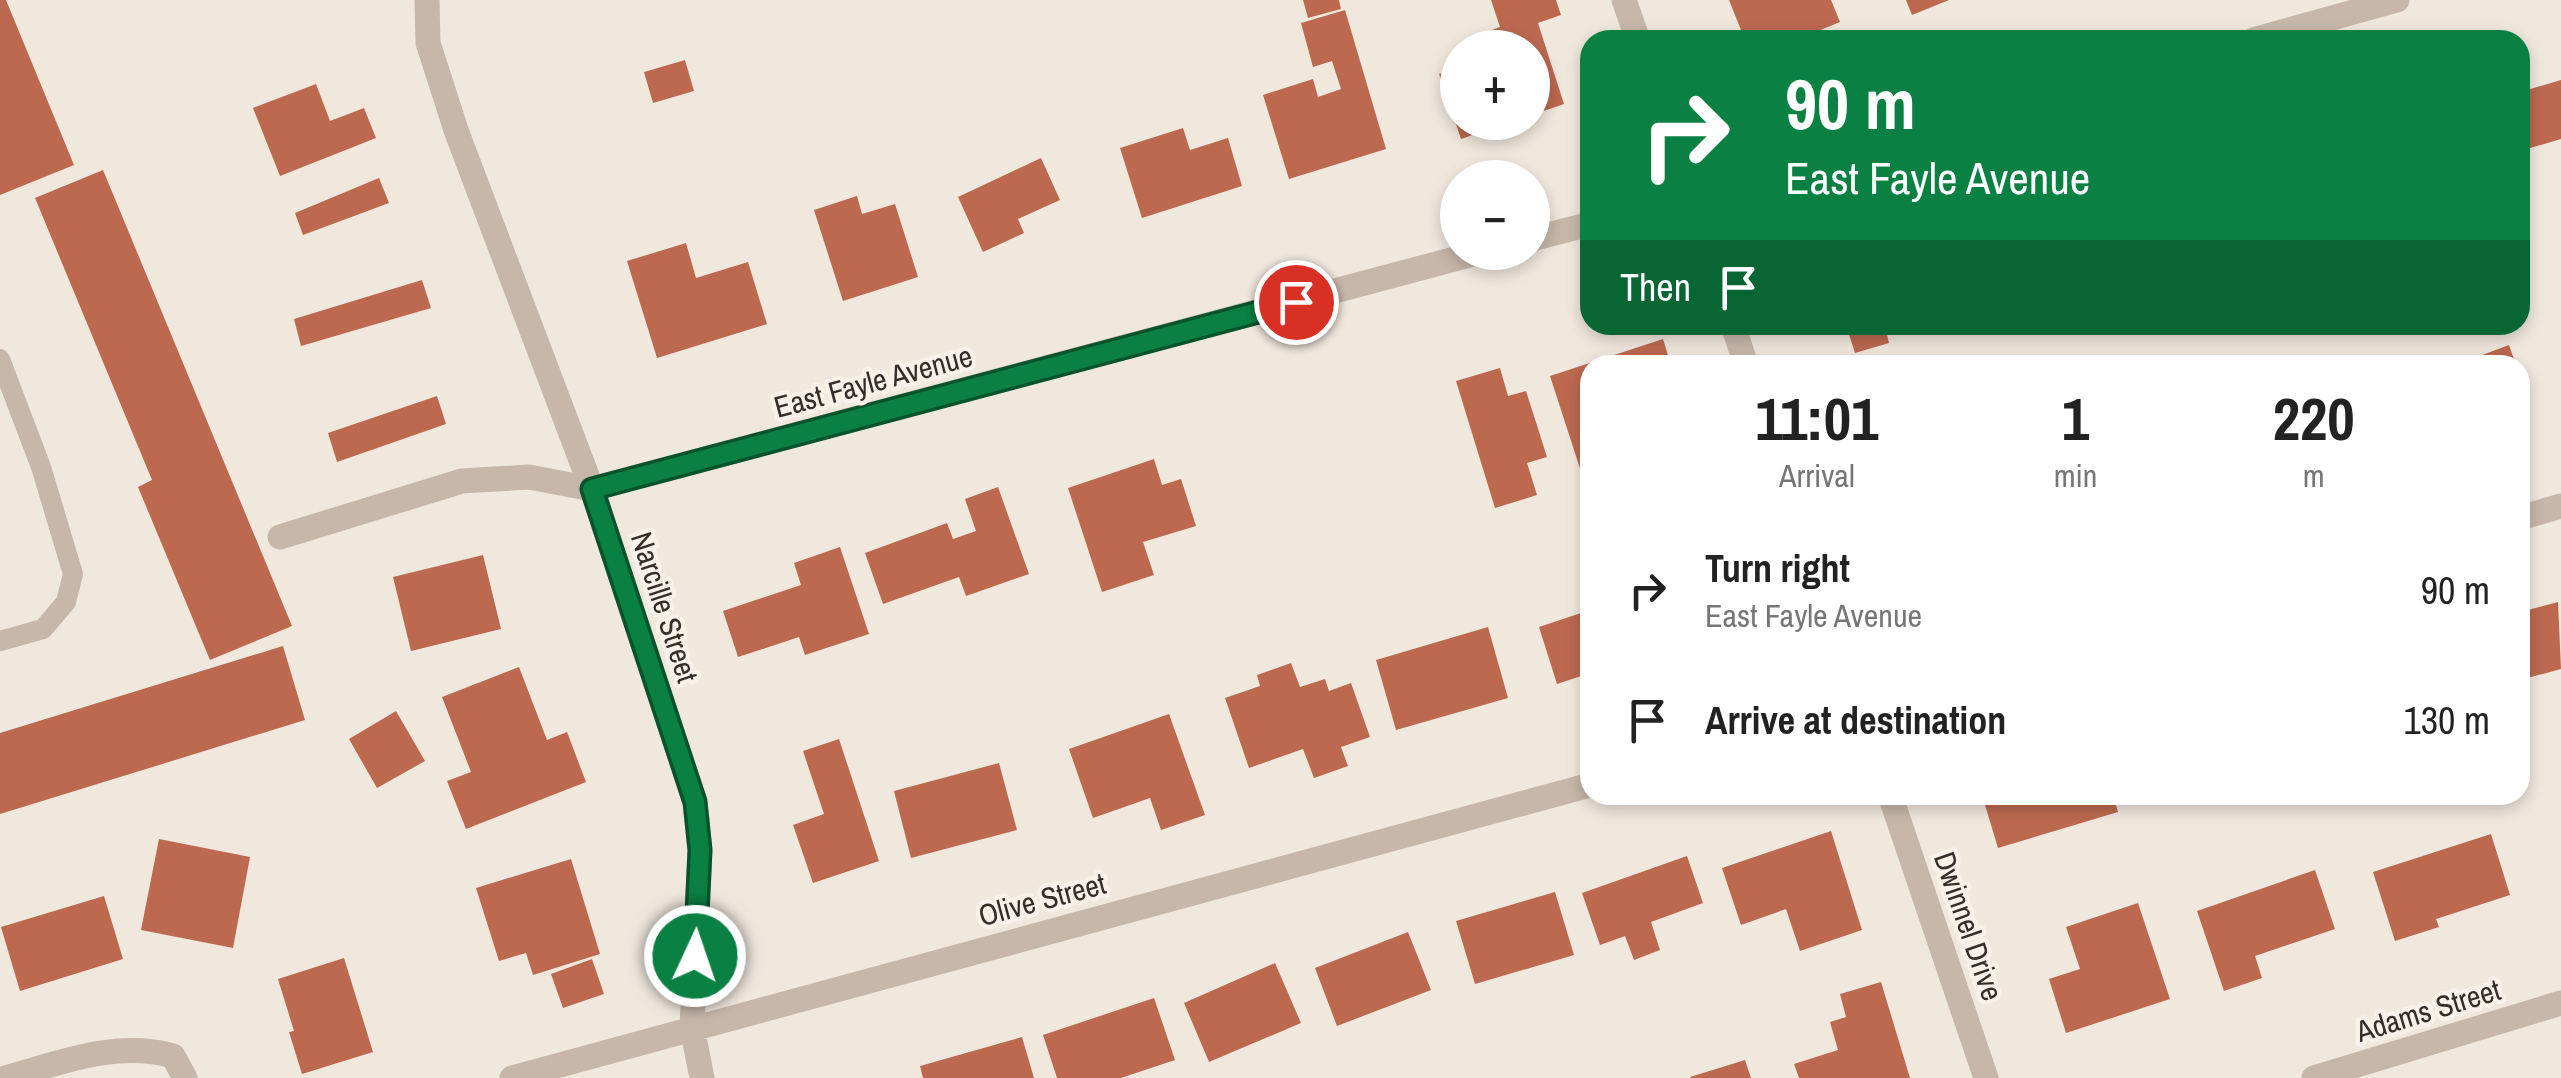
<!DOCTYPE html>
<html lang="en">
<head>
<meta charset="utf-8">
<style>
	body { margin:0; font-family:"Archivo Narrow",sans-serif; background:#f6f6f6; color:#222; height:100vh; display:flex; flex-direction:column; font-size:38px; white-space:nowrap }
	* { box-sizing:border-box; margin:0 }
	p { font-size:32px; color:#767676 }
	.icon { flex:none; width:55px; height:55px; fill:none; stroke:currentColor; stroke-width:2; stroke-linecap:round; stroke-linejoin:round }
	.map { position:relative; flex:1; overflow:hidden }
	.sheet { position:absolute; left:1580px; top:355px; width:950px; height:450px; display:flex; flex-direction:column; background:#fff; border-radius:30px; box-shadow:0 5px 15px #0003 }
	.sheet>* { flex:none }
	.banner { position:absolute; left:1580px; top:30px; width:950px; height:305px; border-radius:30px; box-shadow:0 5px 15px #0003; background:#0b8043; color:#fff; overflow:hidden }
	.buttons { position:absolute; left:1440px; top:30px; display:grid; gap:20px }
	.buttons a { display:grid; place-items:center; width:110px; height:110px; border-radius:50%; background:#fff; box-shadow:0 5px 15px #0003; font-size:50px }
	.pin { position:absolute; display:grid; place-items:center; width:85px; height:85px; color:#fff; margin:-42px; border:5px solid #fff; border-radius:50%; box-shadow:0 2px 10px #0007 }
	.me { position:absolute; width:110px; margin:-55px; rotate:3deg; stroke-linejoin:round; filter:drop-shadow(0 0 8px #0008) }
	.turn { display:flex; align-items:center; gap:35px; height:210px; padding:0 40px; font-size:45px }
	.turn .icon { width:130px; height:130px; stroke-width:2.5 }
	.turn b { display:block; font-size:70px; line-height:85px }
	.then { display:flex; align-items:center; height:95px; padding:0 40px; background:#0003; gap:20px; font-size:38px }
	.eta { display:flex; justify-content:space-evenly; align-items:center; height:170px; text-align:center }
	.eta b { font-size:60px; font-weight:800; line-height:70px }
	ul { padding:0; list-style:none }
	li { display:flex; align-items:center; gap:30px; height:130px; padding:0 40px }
	li div { flex:1 }
	li b { display:block; font-size:38px }
	li em { font-style:normal }
	.map>svg:first-child { display:block }
	.building { fill:#bc694f }
	.lines { fill:none; stroke-linecap:round; stroke-linejoin:round }
	.service { stroke:#c7b7aa; stroke-width:20 }
	.minor { stroke:#c7b7aa; stroke-width:25 }
	.route-casing { stroke:#07532c; stroke-width:25 }
	.route { stroke:#0b8043; stroke-width:18 }
	.labels { text-anchor:middle; dominant-baseline:central; stroke-width:9; stroke-linejoin:round; paint-order:stroke }
	.street-label { font-size:30px; fill:#352d29; stroke:#f8f1e9 }
</style>
</head>
<body>
<div class="map">
<svg width="2561" height="1078" viewBox="0 0 2561 1078">
	<rect width="100%" height="100%" fill="#f0e7dd"/>
	<path class="building" d="M0 0H6L74 165 0 195Z
		M1303 0H1339L1341 9 1308 18Z
		M1491 0H1556L1561 15 1538 23 1564 104 1532 115V48H1491L1486 32 1500 27Z
		M1729 0H1831L1840 22 1796 40H1745Z
		M1906 0H1949L1912 15Z
		M1345 10 1386 149 1289 179 1263 95 1313 79 1318 97 1341 89 1332 61 1313 67 1301 23Z
		M685 60 694 91 653 103 644 72Z
		M1458 68V122L1507 123 1461 139 1439 74Z
		M2561 80V139L2520 151V92Z
		M316 84 330 121 364 108 376 138 280 176 253 108Z
		M1183 128 1190 150 1228 138 1242 186 1142 218 1120 148Z
		M1041 158 1060 200 1018 219 1024 233 983 252 958 197Z
		M103 170 292 626 210 660 138 487 152 480 35 198Z
		M379 178 389 203 303 235 295 213Z
		M857 196 862 214 895 204 918 277 843 301 814 210Z
		M686 243 696 278 748 262 767 324 657 358 627 261Z
		M422 280 431 308 301 346 294 319Z
		M1846 325H1915V326L1887 335 1889 343 1855 353Z
		M1663 339 1671 365H1590V489L1587 490 1550 376Z
		M2509 345 2516 365H2455Z
		M1500 368 1508 396 1526 391 1547 457 1527 463 1537 495 1495 508 1456 381Z
		M437 396 446 424 337 462 328 433Z
		M1154 459 1162 485 1181 479 1196 526 1143 542 1154 575 1102 592 1068 488Z
		M998 487 1029 574 966 596 959 577 883 604 865 553 947 523 953 539 976 531 965 499Z
		M840 547 869 634 805 655 799 637 738 657 723 611 801 585 794 563Z
		M483 555 501 629 411 651 393 577Z
		M2558 602 2561 669 2520 680V612Z
		M1590 610V673L1557 684 1539 627Z
		M1488 627 1508 698 1396 730 1376 660Z
		M283 646 305 720 0 814V733Z
		M1291 663 1300 687 1325 679 1329 691 1351 683 1370 737 1341 747 1348 766 1314 778 1303 749 1249 768 1225 698 1260 686 1257 675Z
		M519 667 547 740 567 732 586 782 466 829 447 781 471 772 442 697Z
		M396 711 425 761 377 788 349 739Z
		M1169 714 1205 815 1161 830 1150 798 1093 818 1069 749Z
		M839 739 879 861 813 883 793 825 824 814 803 751Z
		M999 763 1017 830 911 858 894 791Z
		M1982 795H2113L2118 812 1998 848Z
		M1831 831 1862 930 1800 951 1786 909 1741 925 1722 868Z
		M2491 834 2510 895 2436 919 2439 927 2395 941 2373 872Z
		M159 839 250 857 233 948 141 930Z
		M1687 856 1703 903 1651 922 1660 950 1634 960 1625 936 1600 945 1582 893Z
		M571 859 600 954 533 975 526 953 499 961 476 888Z
		M2315 870 2335 929 2255 956 2262 978 2224 991 2197 911Z
		M1555 892 1574 955 1475 984 1456 921Z
		M104 896 123 959 20 991 1 927Z
		M2138 903 2170 999 2066 1033 2049 979 2080 969 2066 927Z
		M1408 932 1431 990 1337 1026 1315 968Z
		M344 958 373 1052 302 1074 289 1032 294 1031 278 979Z
		M592 959 604 994 563 1008 551 974Z
		M1275 963 1301 1023 1209 1062 1184 1003Z
		M1881 982 1910 1078H1799L1794 1064 1838 1050 1830 1022 1846 1017 1840 994Z
		M1154 998 1175 1060 1121 1078H1057L1043 1035Z
		M1022 1037 1034 1078H923L920 1066Z
		M1745 1060 1751 1078H1691L1690 1077Z"/>
	<g class="lines">
		<path class="service" d="M0 359 41 467 73 574 66 602 43 629 0 641"/>
		<path class="minor" d="M427 0 428 43 457 133 592 489 695 802 700 850 692 1027 702 1078
			M1624 0 1638 40
			M2253 40 2397 0
			M1532 239 1590 224
			M1733 325 1746 365
			M2520 518 2561 506
			M280 537 462 481 529 477 592 489 1481 252
			M1890 795 1986 1078
			M5 1078C60 1063 116 1040 173 1056L185 1078
			M512 1078 1590 785
			M2314 1078 2561 1003"/>
	</g>
	<g class="lines">
		<defs>
			<path id="route" d="M695 956 700 850 695 802 592 489 1296 302"/>
		</defs>
		<use href="#route" class="route-casing"/>
		<use href="#route" class="route"/>
	</g>
	<g class="labels">
		<g class="street-label">
			<text transform="translate(873 381) rotate(-15)">East Fayle Avenue</text>
			<text transform="translate(665 607) rotate(72)">Narcille Street</text>
			<text transform="translate(1042 899) rotate(-15)">Olive Street</text>
			<text transform="translate(1969 926) rotate(71)">Dwinnel Drive</text>
			<text transform="translate(2428 1010) rotate(-17)">Adams Street</text>
		</g>
	</g>
</svg>
<div class="buttons">
<a>+</a>
<a>−</a>
</div>
<div class="pin" style="left:1296px;top:302px;background:#d93025"><svg class="icon" aria-label="arrive" viewBox="0 0 24 24"><path d="M6 21V4h12l-3 4 3 4H6"/></svg></div>
<svg class="me" style="left:695px;top:956px" viewBox="-20 -20 40 40"><circle r="17" fill="#0b8043" stroke="#fff" stroke-width="3"/><path d="M0-11L8 9 0 5-8 9z" fill="#fff"/></svg>
<div class="banner">
<div class="turn"><svg class="icon" aria-label="right" viewBox="0 0 24 24"><path d="M7 20v-9h11M14 6l5 5-5 5"/></svg><div><b>90 m</b>East Fayle Avenue</div></div>
<div class="then">Then<svg class="icon" aria-label="arrive" viewBox="0 0 24 24"><path d="M6 21V4h12l-3 4 3 4H6"/></svg></div>
</div>
<section class="sheet">
<div class="eta">
<div><b>11:01</b><p>Arrival</p></div>
<div><b>1</b><p>min</p></div>
<div><b>220</b><p>m</p></div>
</div>
<ul>
<li><svg class="icon" aria-label="right" viewBox="0 0 24 24"><path d="M7 20v-9h11M14 6l5 5-5 5"/></svg><div><b>Turn right</b><p>East Fayle Avenue</p></div><em>90 m</em></li>
<li><svg class="icon" aria-label="arrive" viewBox="0 0 24 24"><path d="M6 21V4h12l-3 4 3 4H6"/></svg><div><b>Arrive at destination</b></div><em>130 m</em></li>
</ul>
</section>
</div>
</body>
</html>
